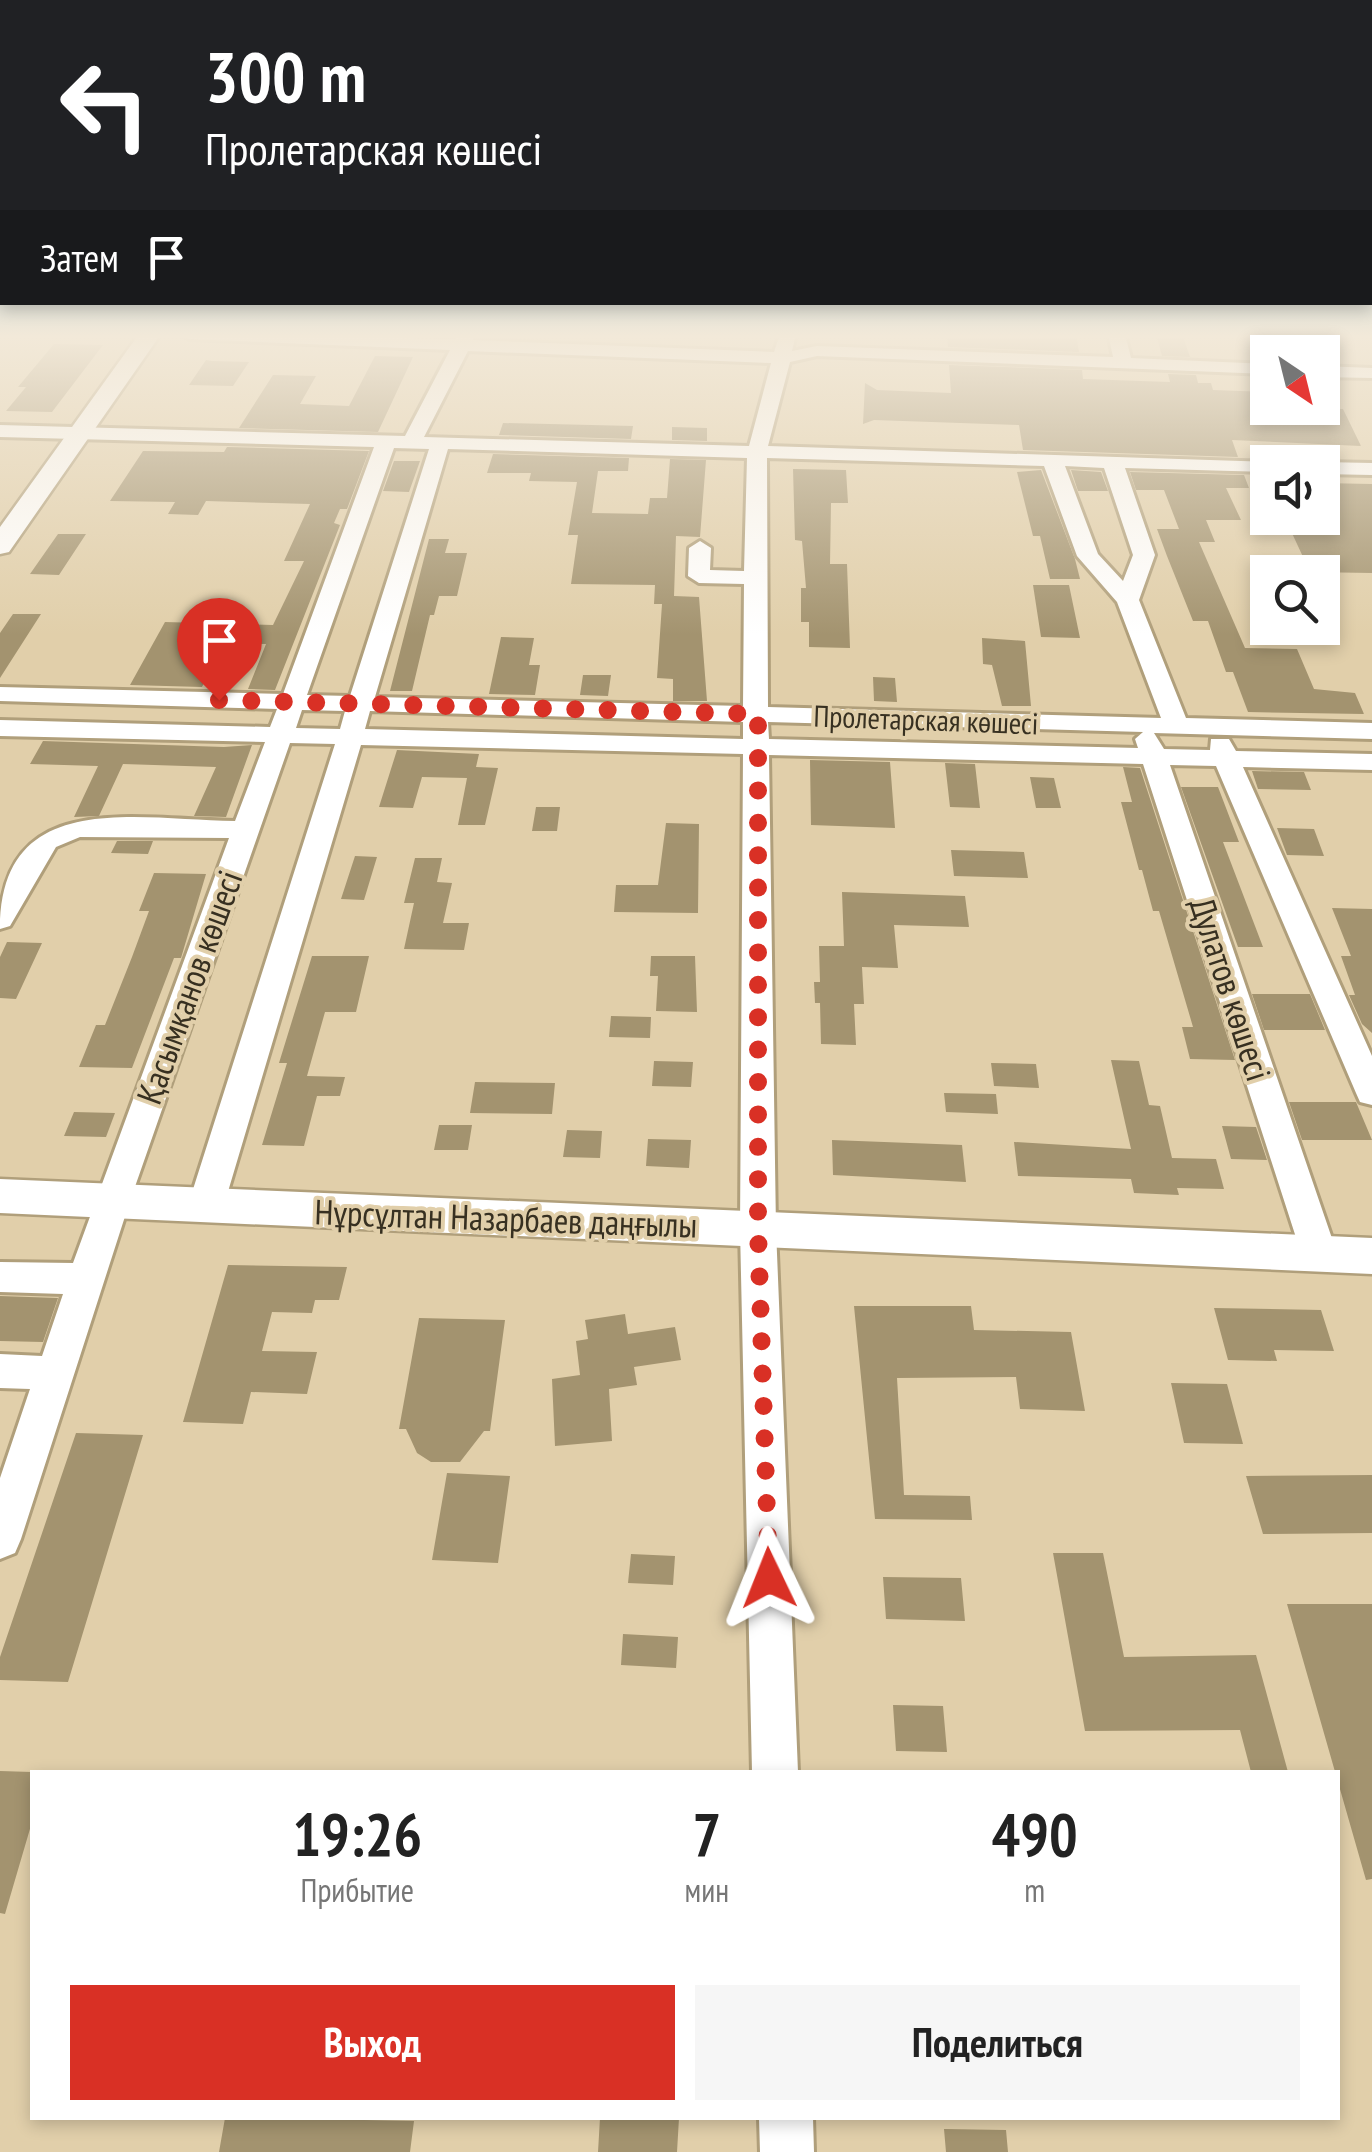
<!DOCTYPE html>
<html lang="ru">
<head>
<meta charset="utf-8">
<style>
	body { margin:0; font-family:"PT Sans Narrow",sans-serif; background:#f6f6f6; color:#222; height:100vh; display:flex; flex-direction:column; font-size:38px; white-space:nowrap }
	* { box-sizing:border-box; margin:0 }
	p { font-size:32px; color:#767676 }
	.icon { flex:none; width:55px; height:55px; fill:none; stroke:currentColor; stroke-width:2; stroke-linecap:round; stroke-linejoin:round }
	.map { position:relative; flex:1; overflow:hidden }
	.sheet { position:absolute; left:30px; top:1770px; width:1310px; height:350px; display:flex; flex-direction:column; background:#fff; border-radius:0px; box-shadow:0 5px 15px #0003 }
	.sheet>* { flex:none }
	.guide { position:absolute; left:0px; top:0px; width:1372px; height:305px; box-shadow:0 5px 15px #0003; background:#202124; color:#fff; overflow:hidden }
	.needle { width:65px; rotate:145deg }
	.buttons { position:absolute; left:1250px; top:335px; display:grid; gap:20px }
	.buttons a { display:grid; place-items:center; width:90px; height:90px; border-radius:0px; background:#fff; box-shadow:0 5px 15px #0003; font-size:50px }
	.pin { position:absolute; display:grid; place-items:center; width:85px; height:85px; color:#fff; margin:-102px -42px; border-radius:50% 50% 50% 0; rotate:-45deg; box-shadow:0 0 10px #0007 }
	.pin .icon { rotate:45deg }
	.me { position:absolute; width:110px; margin:-55px; rotate:358deg; stroke-linejoin:round; filter:drop-shadow(0 0 8px #0008) }
	.turn { display:flex; align-items:center; gap:35px; height:210px; padding:0 40px; font-size:45px }
	.turn .icon { width:130px; height:130px; stroke-width:2.5 }
	.turn b { display:block; font-size:70px; line-height:85px }
	.then { display:flex; align-items:center; height:95px; padding:0 40px; background:#0003; gap:20px; font-size:38px }
	.eta { display:flex; justify-content:space-evenly; align-items:center; height:170px; text-align:center }
	.eta b { font-size:60px; font-weight:600; line-height:70px }
	.action { display:flex; gap:20px; margin-top:auto; padding:20px 40px }
	.action a { flex:1; height:115px; border-radius:0px; background:#d93025; color:#fff; font-size:40px; font-weight:600; line-height:115px; text-align:center }
	.action a+a { background:#f6f6f6; color:#222 }
	.map>svg:first-child { display:block }
	.building { fill:#a3936f }
	.lines { fill:none; stroke-linecap:round; stroke-linejoin:round }
	.minor-casing { stroke:#b09f7b; stroke-width:6 }
	.major-casing { stroke:#b09f7b; stroke-width:5 }
	.minor { fill:#fff; fill-rule:evenodd }
	.major { fill:#fff; fill-rule:evenodd }
	.route { stroke:#d93025; stroke-width:18; stroke-dasharray:0 32.4 }
	.labels { text-anchor:middle; dominant-baseline:central; stroke-width:8; stroke-linejoin:round; paint-order:stroke }
	.far-street-label { font-size:30px; fill:#373021; stroke:#e1cfaa }
	.street-label { font-size:35px; fill:#373021; stroke:#e1cfaa }
</style>
</head>
<body>
<div class="map">
<svg width="1372" height="2152" viewBox="0 0 1372 2152">
	<rect width="100%" height="100%" fill="#e1cfaa"/>
	<path class="building" d="M947 334H1076L1079 352 948 347Z
		M1156 334H1182L1190 357 1162 356Z
		M54 344 103 345 52 412 6 411 26 387H18Z
		M375 356 413 357 378 432 239 428 273 375 316 376 300 404 349 406Z
		M206 360 212 361 249 362 233 386 189 385Z
		M949 365 1082 370 1083 379 1170 382 1168 374 1196 375 1198 383H1211L1213 390 1268 392V408L1343 409 1361 446 1232 440 1238 457 1023 450 1019 425 874 420 863 424 865 383 877 390 951 393Z
		M503 423 633 426 631 439 499 435Z
		M672 427 707 428V441L672 440Z
		M227 447 369 451 347 509H340L334 523 340 525 275 690 248 689 266 644 224 643 202 687 130 685 165 622 273 625 304 561H284L310 504 206 501 198 515 168 514 175 502 110 501 143 451 224 452Z
		M493 454 629 458 628 471H598L592 513 648 514 650 498H667L670 459 706 460 700 537 676 536 674 596 699 597 707 701H673V679L657 678 662 604H654L655 585 571 584 578 535H568L577 482 529 481 531 473H487Z
		M394 461H420L409 492 383 491Z
		M793 469 846 470 848 503H831L830 564H847L850 648 809 647V622H801V588H806L802 541 795 540Z
		M1041 470 1075 559 1080 579H1050L1040 536H1033L1017 472Z
		M1071 470 1101 472 1108 491H1078Z
		M1130 472 1244 475 1249 488H1226L1241 520H1206L1215 542H1199L1245 648 1297 649 1314 689 1355 693 1364 714 1248 712 1233 672H1226L1208 621H1193L1167 556 1157 529H1179L1164 490H1136Z
		M1322 483 1372 484V573L1310 572 1291 531H1322Z
		M58 534H86L59 575 30 574Z
		M429 539H449L445 553H467L457 596H439L434 615H430L412 691H390Z
		M1033 585H1069L1080 638 1041 637Z
		M13 614H41L0 678V633Z
		M501 637 534 638 529 665H540L535 695 489 694Z
		M982 638 1025 641 1031 706H1002L992 665 983 664Z
		M583 675H611L608 696 580 695Z
		M873 677 895 678 897 702 874 701Z
		M43 741 224 747 252 745 226 817 194 816 216 767 123 764 99 816 74 817 98 766 30 764Z
		M397 750 479 754 476 767 498 768 485 825H458L467 778 422 777 413 808 379 807Z
		M810 760 890 762 895 828 811 825Z
		M945 763 975 764 980 808 950 807Z
		M1123 767 1140 768 1235 1060 1190 1059 1182 1027H1193L1159 911H1153L1142 870H1139L1121 802H1132Z
		M1252 771 1304 772 1311 790 1258 789Z
		M1030 777 1054 778 1061 808H1036Z
		M1181 787H1218L1239 842H1223L1263 947H1238Z
		M536 807H560L557 831H532Z
		M666 823 699 824 698 913 614 912 616 885H658Z
		M1277 828 1314 829 1324 856 1287 855Z
		M117 841H153L148 854 111 853Z
		M951 850 1024 852 1028 878 954 876Z
		M355 856 377 857 364 900 341 899Z
		M415 858H442L437 882 452 883 443 923H469L464 950 404 949 414 903H404Z
		M154 873 206 874 181 958H174L132 1068 79 1067 96 1025H105L132 957 149 911H139Z
		M842 892 965 896 969 927 894 925 898 968 862 967 864 1004H854L856 1045 821 1044 820 1003H815L814 982H820L819 946H844Z
		M1332 908 1372 909V1033L1362 1024 1349 995H1355L1341 956H1351Z
		M7 942 42 943 16 999 0 998V957Z
		M312 956H369L356 1012H325L307 1076 345 1077 340 1096H317L304 1146 262 1145 287 1063H279Z
		M651 956H695L697 1012 656 1011 658 976H650Z
		M1252 994H1310L1325 1030H1264Z
		M611 1016 651 1017 650 1038 609 1037Z
		M1111 1060 1139 1061 1149 1105 1160 1106 1172 1158 1216 1159 1224 1189 1177 1188 1179 1195 1134 1193 1131 1179 1018 1176 1014 1142 1131 1149Z
		M654 1061 693 1062 691 1087 652 1086Z
		M991 1063 1036 1064 1039 1088 994 1086Z
		M475 1082 555 1083 552 1114 470 1113Z
		M944 1093 996 1094 998 1114 946 1112Z
		M1289 1102H1356L1372 1140H1302Z
		M74 1112 115 1113 106 1137 64 1136Z
		M439 1125H472L468 1150H434Z
		M1222 1126 1256 1127 1267 1160 1231 1159Z
		M567 1130 602 1131 600 1158 563 1157Z
		M648 1139 691 1140 689 1168 646 1166Z
		M832 1140 962 1145 966 1182 833 1175Z
		M228 1265 347 1267 339 1300H315L312 1313 272 1312 262 1351 317 1352 307 1394 251 1392 243 1424 183 1422Z
		M0 1296 58 1298 43 1342 0 1341Z
		M854 1306H971L974 1330 1071 1332 1085 1411 1020 1409 1016 1377 897 1378 904 1495 970 1496 972 1520 875 1519Z
		M1214 1308 1321 1310 1334 1351 1274 1350 1277 1361 1228 1360Z
		M625 1314 628 1334 675 1327 681 1360 634 1367 637 1385 609 1389 612 1441 555 1446 552 1379 580 1375 576 1341 588 1339 585 1320Z
		M419 1318 505 1320 490 1431H484L460 1462H431L417 1453 406 1429H399Z
		M1171 1383 1227 1384 1243 1444 1184 1443Z
		M76 1433 143 1435 68 1682 0 1680V1657Z
		M447 1473 510 1476 498 1563 432 1560Z
		M1372 1475V1533L1263 1534 1246 1476Z
		M1053 1553H1103L1124 1657 1256 1655 1288 1772H1251L1240 1730 1085 1731Z
		M631 1554 675 1556 673 1585 628 1583Z
		M883 1577 961 1578 965 1621 886 1619Z
		M1287 1604H1372V1879L1366 1880Z
		M623 1634 678 1637 676 1668 621 1665Z
		M893 1705 943 1706 947 1752 896 1751Z
		M0 1771 32 1772V1822L5 1914 0 1913Z
		M225 2118H265L414 2121 410 2152H219Z
		M600 2118H679L677 2152H598Z
		M944 2129 1006 2130 1008 2152H946Z"/>
	<g class="lines">
		<defs>
			<path id="minor" d="M180 334 455 339 459 334H475L473 340 774 352 780 334H796L792 351 817 346 1113 357 1108 334H1125L1131 358 1268 364V374L817 356 790 362 768 446 1275 462H1268V472L1125 468 1155 555 1139 600 1186 718 1372 723V739L1154 733 1164 749 1210 750 1211 739H1229L1236 751 1372 754V770L1243 767 1372 1056V1105L1360 1102 1356 1093 1216 766 1170 765 1337 1253 1332 1264 1319 1268 1306 1264 1301 1253 1143 764 769 755 776 1229 798 1772H752L740 1229 743 754 361 745 224 1205 218 1215 206 1219 194 1215 188 1205 335 744 290 743 130 1201 21 1539 15 1553 0 1559V1478L30 1389 0 1388V1354L42 1356 63 1294 0 1292V1262L73 1263 229 838 80 837 56 847 10 926 0 929C0 787 137 820 235 821L265 742 0 736V720L270 727 277 709 0 701V687L283 694 374 447 0 437V425L405 436 450 350 189 339ZM468 351 771 363 749 446 424 437ZM394 448 429 449 350 696 307 695ZM448 449 747 458 744 571 710 570 711 548 700 541 689 548 688 576 699 583 744 584 743 706 375 697ZM767 458 1044 466 1077 556 1117 602 1161 718 768 707ZM1065 466 1104 468 1133 555 1123 581 1098 554ZM302 710 345 711 340 729 296 728ZM370 711 743 722V739L365 729ZM768 722 1143 732 1135 739 1138 748 769 739Z
				M1262 338 1307 339 1331 352 1322 357V352L1274 349 1276 352H1268V359L1253 343Z
				M1322 366 1372 368V378L1322 377Z
				M1320 462H1322L1372 463V475L1322 474Z
				M759 2118H813L814 2152H760Z"/>
			<path id="major" d="M139 334H161L9 552 0 554V527Z
				M0 1179 1372 1238V1274L0 1213Z"/>
		</defs>
		<use href="#minor" class="minor-casing"/>
		<use href="#major" class="major-casing"/>
		<use href="#minor" class="minor"/>
		<use href="#major" class="major"/>
	</g>
	<linearGradient id="sky" x2="0" y2="1"><stop stop-color="#59a8cc"/><stop offset="0.53" stop-color="#f2e9d9"/><stop offset="1" stop-color="#f2e9d9" stop-opacity="0"/></linearGradient>
	<rect width="1372" height="635" fill="url(#sky)"/>
	<g class="lines">
		<path class="route" d="M219 700 758 714V1229L769 1578"/>
	</g>
	<g class="labels">
		<g class="far-street-label">
			<text transform="translate(926 719) rotate(2)">Пролетарская көшесі</text>
		</g>
		<g class="street-label">
			<text transform="translate(189 987) rotate(-70)">Қасымқанов көшесі</text>
			<text transform="translate(1231 989) rotate(72)">Дулатов көшесі</text>
			<text transform="translate(506 1218) rotate(2)">Нұрсұлтан Назарбаев даңғылы</text>
		</g>
	</g>
</svg>
<div class="buttons">
<a><svg class="needle" viewBox="-14 -14 28 28"><path d="M0-13l5 13h-10z" fill="#e53935"/><path d="M0 13l5-13h-10z" fill="#767676"/></svg></a>
<a><svg class="icon" aria-label="sound" viewBox="0 0 24 24"><path d="M4 9h4l5-4v14l-5-4H4zM17 9q2 3 0 6"/></svg></a>
<a><svg class="icon" aria-label="search" viewBox="0 0 24 24"><circle cx="10" cy="10" r="6"/><path d="M15 15l6 6"/></svg></a>
</div>
<div class="pin" style="left:219px;top:700px;background:#d93025"><svg class="icon" aria-label="arrive" viewBox="0 0 24 24"><path d="M6 21V4h12l-3 4 3 4H6"/></svg></div>
<svg class="me" style="left:769px;top:1578px" viewBox="-20 -20 40 40"><path d="M0-17L14 15 0 8-14 15z" fill="#d93025" stroke="#fff" stroke-width="4"/></svg>
<div class="guide">
<div class="turn"><svg class="icon" aria-label="left" viewBox="0 0 24 24"><path d="M17 20v-9H6M10 6l-5 5 5 5"/></svg><div><b>300 m</b>Пролетарская көшесі</div></div>
<div class="then">Затем<svg class="icon" aria-label="arrive" viewBox="0 0 24 24"><path d="M6 21V4h12l-3 4 3 4H6"/></svg></div>
</div>
<section class="sheet">
<div class="eta">
<div><b>19:26</b><p>Прибытие</p></div>
<div><b>7</b><p>мин</p></div>
<div><b>490</b><p>m</p></div>
</div>
<div class="action"><a>Выход</a><a>Поделиться</a></div>
</section>
</div>
</body>
</html>
